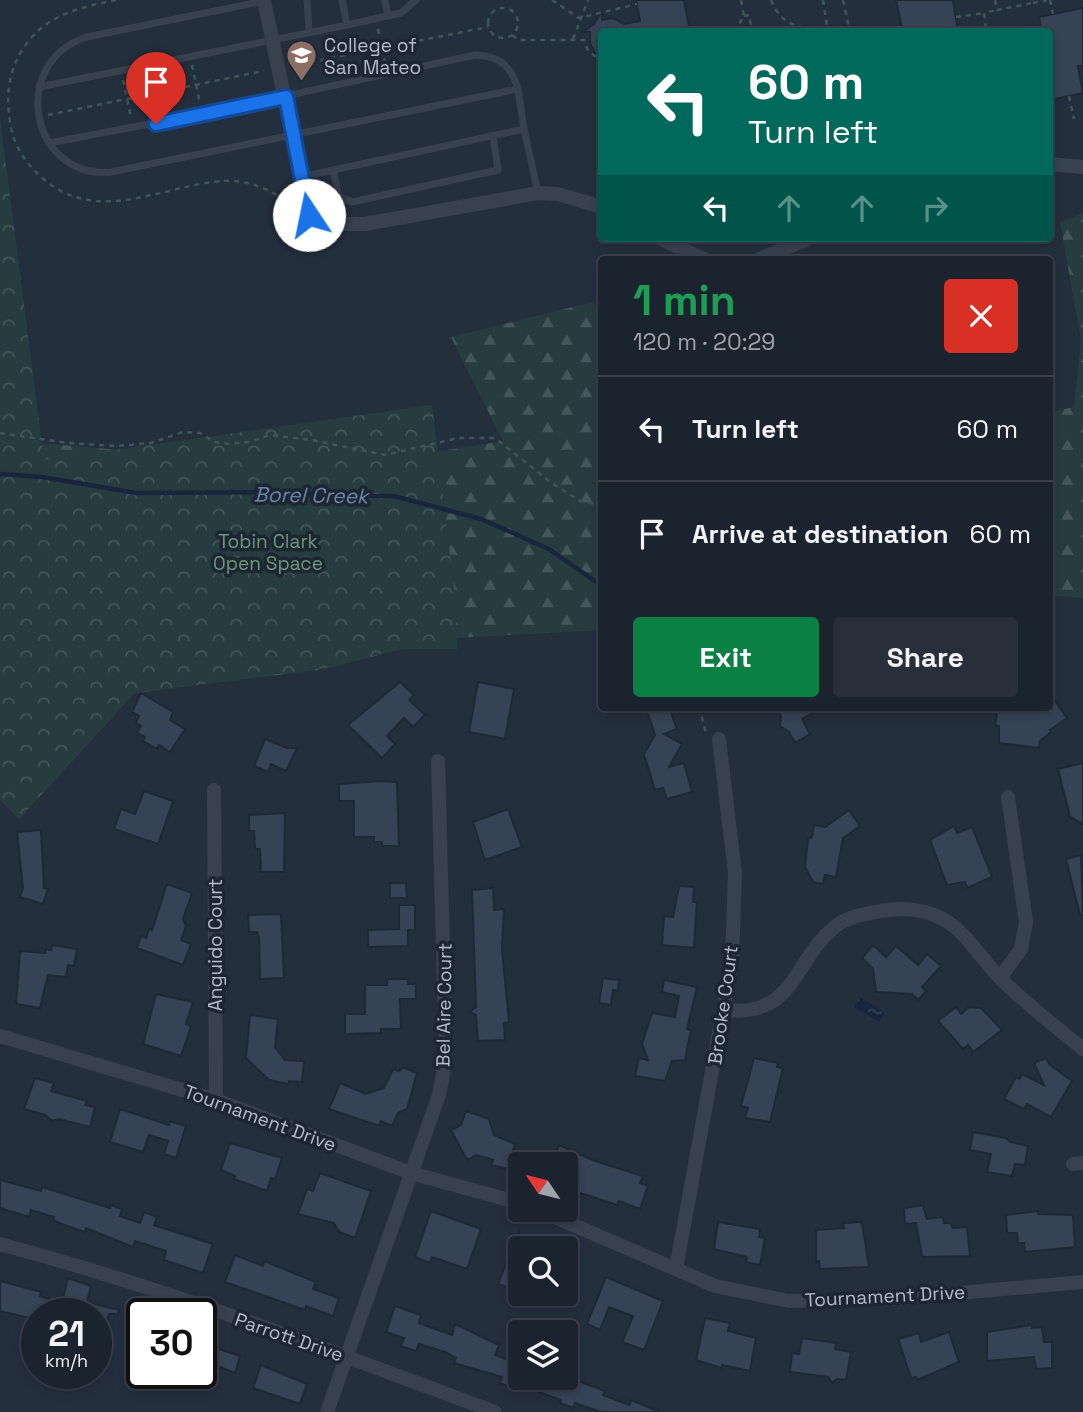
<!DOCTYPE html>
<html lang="en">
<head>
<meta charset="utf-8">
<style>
	body { margin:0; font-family:"Space Grotesk",sans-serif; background:#282f3a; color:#f1f3f6; height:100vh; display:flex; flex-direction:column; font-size:26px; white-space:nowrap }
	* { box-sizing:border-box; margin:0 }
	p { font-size:23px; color:#a0a4aa }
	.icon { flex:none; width:38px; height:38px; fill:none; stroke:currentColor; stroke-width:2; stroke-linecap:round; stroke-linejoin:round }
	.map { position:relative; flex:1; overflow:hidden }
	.details { position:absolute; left:598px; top:256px; width:455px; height:455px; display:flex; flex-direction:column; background:#1b232e; border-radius:7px; box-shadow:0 4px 10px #0003,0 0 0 2px #39404a }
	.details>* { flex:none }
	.banner { position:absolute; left:598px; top:28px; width:455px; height:214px; border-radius:7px; box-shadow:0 4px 10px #0003,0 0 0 2px #39404a; background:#00695c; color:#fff; overflow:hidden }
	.needle { width:46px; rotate:305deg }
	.controls { position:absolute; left:508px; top:1152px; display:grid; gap:14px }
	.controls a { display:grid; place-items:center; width:70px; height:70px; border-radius:7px; background:#1b232e; box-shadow:0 4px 10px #0003,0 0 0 2px #39404a; font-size:35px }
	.speed { position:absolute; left:21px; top:1298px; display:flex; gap:14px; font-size:35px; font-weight:700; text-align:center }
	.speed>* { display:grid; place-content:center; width:91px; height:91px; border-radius:50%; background:#1b232e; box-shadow:0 4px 10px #0003,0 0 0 2px #39404a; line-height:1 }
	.speed small { font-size:18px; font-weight:400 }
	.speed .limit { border:4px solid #111; border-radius:10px; background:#fff; color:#111 }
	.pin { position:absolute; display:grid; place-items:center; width:60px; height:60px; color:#fff; margin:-72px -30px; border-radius:50% 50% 50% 0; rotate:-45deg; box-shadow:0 0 7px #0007 }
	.pin .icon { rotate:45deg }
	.me { position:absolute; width:77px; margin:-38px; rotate:349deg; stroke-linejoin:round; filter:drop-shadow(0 0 5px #0008) }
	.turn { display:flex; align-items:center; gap:24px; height:147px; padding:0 35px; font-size:32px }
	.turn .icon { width:91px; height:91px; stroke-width:2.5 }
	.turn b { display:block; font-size:49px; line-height:60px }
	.lanes { display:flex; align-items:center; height:66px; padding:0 35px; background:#0003; justify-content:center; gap:35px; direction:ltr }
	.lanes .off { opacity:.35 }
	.round { display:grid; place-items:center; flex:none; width:74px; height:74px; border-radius:7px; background:#282f3a }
	.overview { display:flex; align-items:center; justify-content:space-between; height:119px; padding:0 35px }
	h1 { font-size:42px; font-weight:700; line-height:52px; color:#1e9e55 }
	.primary-button { display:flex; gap:14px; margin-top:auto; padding:14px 35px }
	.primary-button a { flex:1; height:80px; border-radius:7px; background:#0b8043; color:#fff; font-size:28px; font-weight:700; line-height:80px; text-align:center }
	.primary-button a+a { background:#282f3a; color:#f1f3f6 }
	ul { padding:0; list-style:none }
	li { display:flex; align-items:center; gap:21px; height:105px; padding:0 35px; border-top:2px solid #39404a }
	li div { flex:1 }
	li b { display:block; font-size:26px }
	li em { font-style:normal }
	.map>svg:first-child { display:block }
	.forest { fill:url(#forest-firs) }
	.park { fill:url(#park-crowns) }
	.water { fill:url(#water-ripples) }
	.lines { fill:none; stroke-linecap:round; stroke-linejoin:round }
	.stream { stroke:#17263c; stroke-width:4.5 }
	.building { fill:#364354; stroke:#1f2835; stroke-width:2 }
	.path { stroke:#3f5557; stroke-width:2.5; stroke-dasharray:5 5; stroke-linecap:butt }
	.service { stroke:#38414e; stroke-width:7 }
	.minor { stroke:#38414e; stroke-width:14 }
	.route-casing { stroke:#114b97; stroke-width:18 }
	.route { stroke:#1a73e8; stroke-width:12 }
	.labels { text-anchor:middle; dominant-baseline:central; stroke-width:7; stroke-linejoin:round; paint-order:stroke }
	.poi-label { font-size:19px; fill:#b4bcc9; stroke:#1d2633; text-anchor:start }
	.park-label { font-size:19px; fill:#6b9a76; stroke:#1d2633 }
	.street-label { font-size:19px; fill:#b4bcc9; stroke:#1d2633 }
	.water-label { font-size:21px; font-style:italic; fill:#6d86a8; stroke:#1d2633 }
</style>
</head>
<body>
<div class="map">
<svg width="1083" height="1412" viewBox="0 0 1083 1412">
	<defs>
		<pattern id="forest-firs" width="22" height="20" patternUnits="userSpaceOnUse" patternTransform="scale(1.75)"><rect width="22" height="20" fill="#263c3f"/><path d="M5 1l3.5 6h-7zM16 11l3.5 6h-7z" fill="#435659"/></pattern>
		<pattern id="park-crowns" width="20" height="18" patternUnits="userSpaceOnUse" patternTransform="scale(1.75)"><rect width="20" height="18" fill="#263c3f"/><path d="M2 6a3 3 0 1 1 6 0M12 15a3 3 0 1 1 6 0" fill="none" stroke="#435659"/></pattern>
		<pattern id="water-ripples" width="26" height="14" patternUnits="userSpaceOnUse" patternTransform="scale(1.75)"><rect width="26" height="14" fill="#17263c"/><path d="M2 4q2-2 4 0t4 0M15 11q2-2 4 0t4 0" fill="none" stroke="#364457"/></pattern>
	</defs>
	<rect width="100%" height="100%" fill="#242f3e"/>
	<path class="forest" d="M1083 213V598L1057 596 1050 600V412L1074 407 1081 340 1060 222Z
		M593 302 602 314V630L438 639 326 669 136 693 30 747 0 440 336 468 503 441 451 337Z"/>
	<path class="park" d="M0 118 44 460 432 405 455 596 457 649H401L324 668 135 693 19 819 0 800Z"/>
	<path class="water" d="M860 997 885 1012 879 1022 854 1007Z"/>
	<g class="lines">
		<path class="stream" d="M0 474 42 477 136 493 302 492 317 496H394L481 519 549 549 602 586"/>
	</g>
	<path class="building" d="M636 0H684L690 32H602V64L590 44V32H583L594 24 602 11V20L613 18 624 24 640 21Z
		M896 0H953L958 32H903Z
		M1083 8V66H1078L1083 93 1050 100V32H1042L1039 17Z
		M400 682 414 695 409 700 425 715 413 727 404 718 387 736 395 744 382 758 348 725Z
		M478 682 514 689 505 739 469 732Z
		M141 693 173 712 170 720 185 729 170 752 159 745 157 749 143 741 145 737 137 733 141 726 136 723 139 716 132 712Z
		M1050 694 1067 718 1050 730 1051 732 1040 741 1039 748 999 743V726L995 725 998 707H1050Z
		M659 707H669L677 729 664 734 682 744 669 767 684 763 692 792 667 799 663 788 655 790 644 754 655 735 647 711Z
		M776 707H823L802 719 810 734 795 743 789 732 780 726 781 716Z
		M265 739 287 748H297L286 771 271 764 268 772 254 766Z
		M1083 763V824L1070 817 1058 769Z
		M381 781 397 782 399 846H382V842H374V837H354V801H339V784Z
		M144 791 173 801 158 844 114 829 121 809 135 814Z
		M508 809 522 847 485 860 473 822Z
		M849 810 860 826 843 838 836 877 825 875 823 884 813 882 805 867 808 839 812 837 814 825 825 827Z
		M285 813 284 872H261L260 849H255L254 831H249V815Z
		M954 826 957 833 972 827 992 877 967 888 965 882 947 885 930 840Z
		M41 830 44 888 48 889 43 904 20 897 23 888 17 832Z
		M1081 855 1083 915H1080L1066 859Z
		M390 883H406L407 898H390Z
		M167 884 192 893 183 919 186 926 181 940 191 944 183 965 137 948 141 936 146 938 149 929 152 930Z
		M679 886 694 887 693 902H697L694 948 662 945 664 916 673 917Z
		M493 888 494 910 504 909 502 949 509 1022 504 1023 505 1040 478 1041 476 1015 469 1012 476 1007 472 890Z
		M399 905H415V930H408V946L368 947V930L399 929Z
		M281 914 284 978 260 979 259 938 257 932H249L248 915Z
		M52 945 77 949 74 966 68 965 66 977 48 975 40 1008 16 1004 20 951 45 953 46 949 51 950Z
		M873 945 886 957 896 946 918 965 927 954 941 966 922 987 926 991 918 1000 912 994 876 992 873 969 862 958Z
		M603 978 619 980 618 991 613 990 611 1005 599 1003Z
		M387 979H408V984H416V999H400L401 1029H381V1033L345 1034V1014H365V985H387Z
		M664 980 697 987 687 1029 691 1030 685 1060 672 1061 665 1081 635 1076 639 1058 648 1060 642 1044 652 1013 675 1017 679 996 662 992Z
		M156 994 193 1002 186 1024 191 1026 181 1056 143 1044Z
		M956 1007 961 1014 969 1007 981 1008 1002 1030 973 1052 968 1045 963 1049 938 1021Z
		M250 1015 278 1019 275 1047 285 1060 304 1061 302 1082 289 1081V1084L269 1080 246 1058Z
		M754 1058 778 1063 777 1067 783 1068 770 1122 745 1118 748 1108 741 1106Z
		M1046 1058 1049 1064 1072 1081 1051 1117 1027 1104 1024 1109 1004 1099 1016 1077 1020 1079 1022 1074 1044 1085 1034 1063Z
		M403 1067 417 1073 407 1109 398 1113 392 1126 381 1121 379 1126 329 1109 340 1083 366 1094 384 1088 393 1069 399 1071Z
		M35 1078 54 1083 51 1091 87 1101 85 1105 95 1107 90 1127 59 1119 52 1121 45 1115 24 1109Z
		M120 1109 169 1125 170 1121 186 1126 176 1158 164 1154 168 1141 149 1135 143 1152 110 1142Z
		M466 1111 489 1119 494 1135 515 1144 508 1169 491 1165 493 1160 476 1155 467 1160 451 1130 461 1125Z
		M973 1132 1006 1138 1010 1142 1028 1146 1025 1165 1015 1164 1012 1176 987 1172 991 1154 970 1150Z
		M230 1143 282 1158 275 1179 271 1178 267 1191 234 1179 235 1176 221 1170Z
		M559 1145 595 1161 643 1176 640 1183 648 1186 640 1209 619 1201 617 1205 568 1189 576 1170 553 1159Z
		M320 1173 371 1191 355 1238 339 1232 334 1223 298 1214 307 1189 313 1191Z
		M0 1180 41 1191 42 1187 110 1208 111 1205 122 1209 120 1216 140 1223 144 1212 157 1217 154 1225 213 1244 203 1273 164 1260 166 1251 135 1241 133 1247 86 1228 85 1232 64 1225 53 1220 54 1217 31 1210 29 1217 0 1208Z
		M923 1205 927 1219 943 1217 944 1223H950L953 1228 967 1227 970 1256 922 1257 916 1223 905 1224 904 1208Z
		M431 1211 481 1229 467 1269 432 1257 430 1263 415 1257Z
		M1038 1211V1214L1073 1215 1075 1247 1025 1252 1024 1243H1018L1017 1233H1007L1006 1215Z
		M718 1222 760 1229 759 1237 765 1238 760 1265 746 1262 747 1257 714 1249Z
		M862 1222 869 1267 820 1269 819 1261 816 1262V1230L844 1228 843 1223Z
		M519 1230 520 1279 516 1277 512 1289 498 1284Z
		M235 1255 263 1266 264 1261 316 1282 313 1289 339 1298 333 1316 306 1306 305 1310 225 1282Z
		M606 1277 663 1301 644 1350 622 1342 633 1316 609 1307 600 1330 587 1324Z
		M68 1278 91 1286 87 1302 119 1310 118 1314H109L100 1350H96V1314H37V1320L0 1311V1281L41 1292 40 1296 62 1303Z
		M395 1306 421 1315 419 1323 452 1335 455 1324 499 1345 495 1355 520 1364V1377H567L605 1391 603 1395 629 1405 631 1400 660 1412H601L575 1403 573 1408 560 1403 561 1400 518 1384 516 1389 500 1383 502 1377 454 1363 456 1358 445 1352 419 1344 416 1351 401 1346 404 1338 386 1332Z
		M705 1318 730 1323 728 1331 756 1338 750 1371 722 1365 721 1368 696 1360Z
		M1032 1325V1328L1042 1327 1044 1342H1052V1368L1036 1369 1034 1357 987 1361V1332Z
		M949 1332 959 1362 917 1380 916 1377 911 1378 898 1339 919 1333 921 1342Z
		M802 1338 836 1343 835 1349 851 1352 846 1380 837 1379 832 1383 828 1377 790 1372 792 1353 799 1354Z
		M213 1347 240 1356 235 1373 220 1367 216 1376 201 1371V1349L211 1352Z
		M261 1365 307 1384 300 1404 253 1388Z"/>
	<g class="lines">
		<path class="path" d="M116 0C84 7 54 12 31 38 10 63 5 90 10 122 13 144 24 161 40 176 96 227 159 186 222 181 247 179 272 190 291 204
			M552 0 579 18 637 4
			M771 0C781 26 803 31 827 27
			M823 0 828 32
			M843 0 850 32
			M995 0 997 10 1033 3 1032 0
			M1050 0 1053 14
			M1033 3 1047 0
			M488 23a15 15 0 1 1 30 0a15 15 0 1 1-30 0Z
			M744 16 749 15 752 32
			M956 17 984 13
			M986 28 984 13 997 10
			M378 29 385 63
			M734 32 744 16 741 0
			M893 32 902 30
			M512 35 519 40H584L588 51 602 61
			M573 39 588 0
			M192 65 200 104
			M291 66 488 27
			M123 80 131 118
			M1069 96 1074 119
			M48 115 264 71
			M0 433 68 443 117 446 151 443 183 432 200 433 214 442 229 444 250 442 269 435 312 440 385 455 458 438H495L549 481 580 501 595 504 602 511
			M699 707 706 733"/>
		<path class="service" d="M307 0 309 31
			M342 0 347 25
			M385 0 388 16
			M264 1 87 37C9 61 29 179 111 172L518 89 524 129
			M39 87 347 25 401 13 416 0
			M49 143 202 114 475 55C499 56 511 65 518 89
			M333 170 339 196 352 202 498 170 493 135
			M301 177 524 129 538 193"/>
		<path class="minor" d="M264 0 309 215 344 224H365L538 193 558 194 602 207
			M1050 164 1083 167
			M659 238 704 259
			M760 259 810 238
			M214 790 216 1100
			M1000 978 1021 949 1026 922 1008 797
			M725 1010C796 1018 793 959 836 926 849 916 866 914 881 911 902 907 924 909 943 919 968 933 982 961 1002 980 1027 1005 1055 1026 1083 1049
			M0 1036 216 1100 411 1173 520 1203
			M1073 1164 1083 1163
			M536 1209 715 1286 789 1301 892 1299 1083 1282
			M0 1244C168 1289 332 1351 495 1412
			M676 1269 732 961 735 873 719 739
			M327 1412 439 1095 446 1059 438 761"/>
	</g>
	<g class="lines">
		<defs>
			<path id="route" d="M156 124 286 97 309 215"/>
		</defs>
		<use href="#route" class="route-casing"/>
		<use href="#route" class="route"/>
	</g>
	<defs>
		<symbol id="university-pin" viewBox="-11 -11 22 30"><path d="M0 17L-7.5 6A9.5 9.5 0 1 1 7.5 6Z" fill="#8d6e63" stroke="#1d2633"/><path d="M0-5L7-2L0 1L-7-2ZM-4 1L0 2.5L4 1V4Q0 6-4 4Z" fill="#fff"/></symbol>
	</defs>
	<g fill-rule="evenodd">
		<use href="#university-pin" x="284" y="38" width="35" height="47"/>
	</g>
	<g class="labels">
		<g class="poi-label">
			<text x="324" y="45">College of<tspan x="324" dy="22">San Mateo</tspan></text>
		</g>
		<g class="park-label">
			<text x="268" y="541">Tobin Clark<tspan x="268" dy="22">Open Space</tspan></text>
		</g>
		<g class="street-label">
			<text transform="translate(215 945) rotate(-90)">Anguido Court</text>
			<text transform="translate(444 1005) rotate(-89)">Bel Aire Court</text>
			<text transform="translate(723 1005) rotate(-82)">Brooke Court</text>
			<text transform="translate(260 1118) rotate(20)">Tournament Drive</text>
			<text transform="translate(885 1296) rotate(-3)">Tournament Drive</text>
			<text transform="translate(289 1337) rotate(19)">Parrott Drive</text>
		</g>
		<g class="water-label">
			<text transform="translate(311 495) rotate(1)">Borel Creek</text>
		</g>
	</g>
</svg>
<div class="controls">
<a><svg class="needle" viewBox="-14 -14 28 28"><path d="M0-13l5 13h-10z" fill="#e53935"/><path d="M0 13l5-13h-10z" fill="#a0a4aa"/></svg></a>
<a><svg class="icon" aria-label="search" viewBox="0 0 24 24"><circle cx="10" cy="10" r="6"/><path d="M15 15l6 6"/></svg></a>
<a><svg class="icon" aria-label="layers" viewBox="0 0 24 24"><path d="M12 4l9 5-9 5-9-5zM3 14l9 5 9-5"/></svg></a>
</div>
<div class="speed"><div>21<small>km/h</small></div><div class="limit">30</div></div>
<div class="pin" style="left:156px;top:124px;background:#d93025"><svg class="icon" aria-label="arrive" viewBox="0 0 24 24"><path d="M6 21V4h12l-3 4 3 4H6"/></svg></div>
<svg class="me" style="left:309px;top:215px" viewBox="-20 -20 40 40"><circle r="19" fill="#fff"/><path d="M0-13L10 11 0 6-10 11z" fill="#1a73e8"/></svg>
<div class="banner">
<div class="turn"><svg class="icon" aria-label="left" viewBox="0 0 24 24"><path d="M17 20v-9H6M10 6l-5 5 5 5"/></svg><div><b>60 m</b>Turn left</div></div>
<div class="lanes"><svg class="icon" aria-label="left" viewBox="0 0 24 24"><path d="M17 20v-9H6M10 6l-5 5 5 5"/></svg><svg class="icon off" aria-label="ahead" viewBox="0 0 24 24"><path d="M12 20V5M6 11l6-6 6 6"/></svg><svg class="icon off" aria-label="ahead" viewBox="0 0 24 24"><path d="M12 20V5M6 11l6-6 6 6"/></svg><svg class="icon off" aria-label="right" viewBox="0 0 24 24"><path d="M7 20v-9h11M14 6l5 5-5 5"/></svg></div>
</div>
<section class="details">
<div class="overview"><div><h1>1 min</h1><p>120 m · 20:29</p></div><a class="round" style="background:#d93025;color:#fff"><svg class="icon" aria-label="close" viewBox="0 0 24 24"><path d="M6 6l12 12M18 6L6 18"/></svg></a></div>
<ul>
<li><svg class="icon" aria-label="left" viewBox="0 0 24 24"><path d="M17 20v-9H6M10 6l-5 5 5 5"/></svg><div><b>Turn left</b></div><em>60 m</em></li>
<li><svg class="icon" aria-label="arrive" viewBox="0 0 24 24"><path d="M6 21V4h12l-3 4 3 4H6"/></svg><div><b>Arrive at destination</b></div><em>60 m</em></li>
</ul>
<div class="primary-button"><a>Exit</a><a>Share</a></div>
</section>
</div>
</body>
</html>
